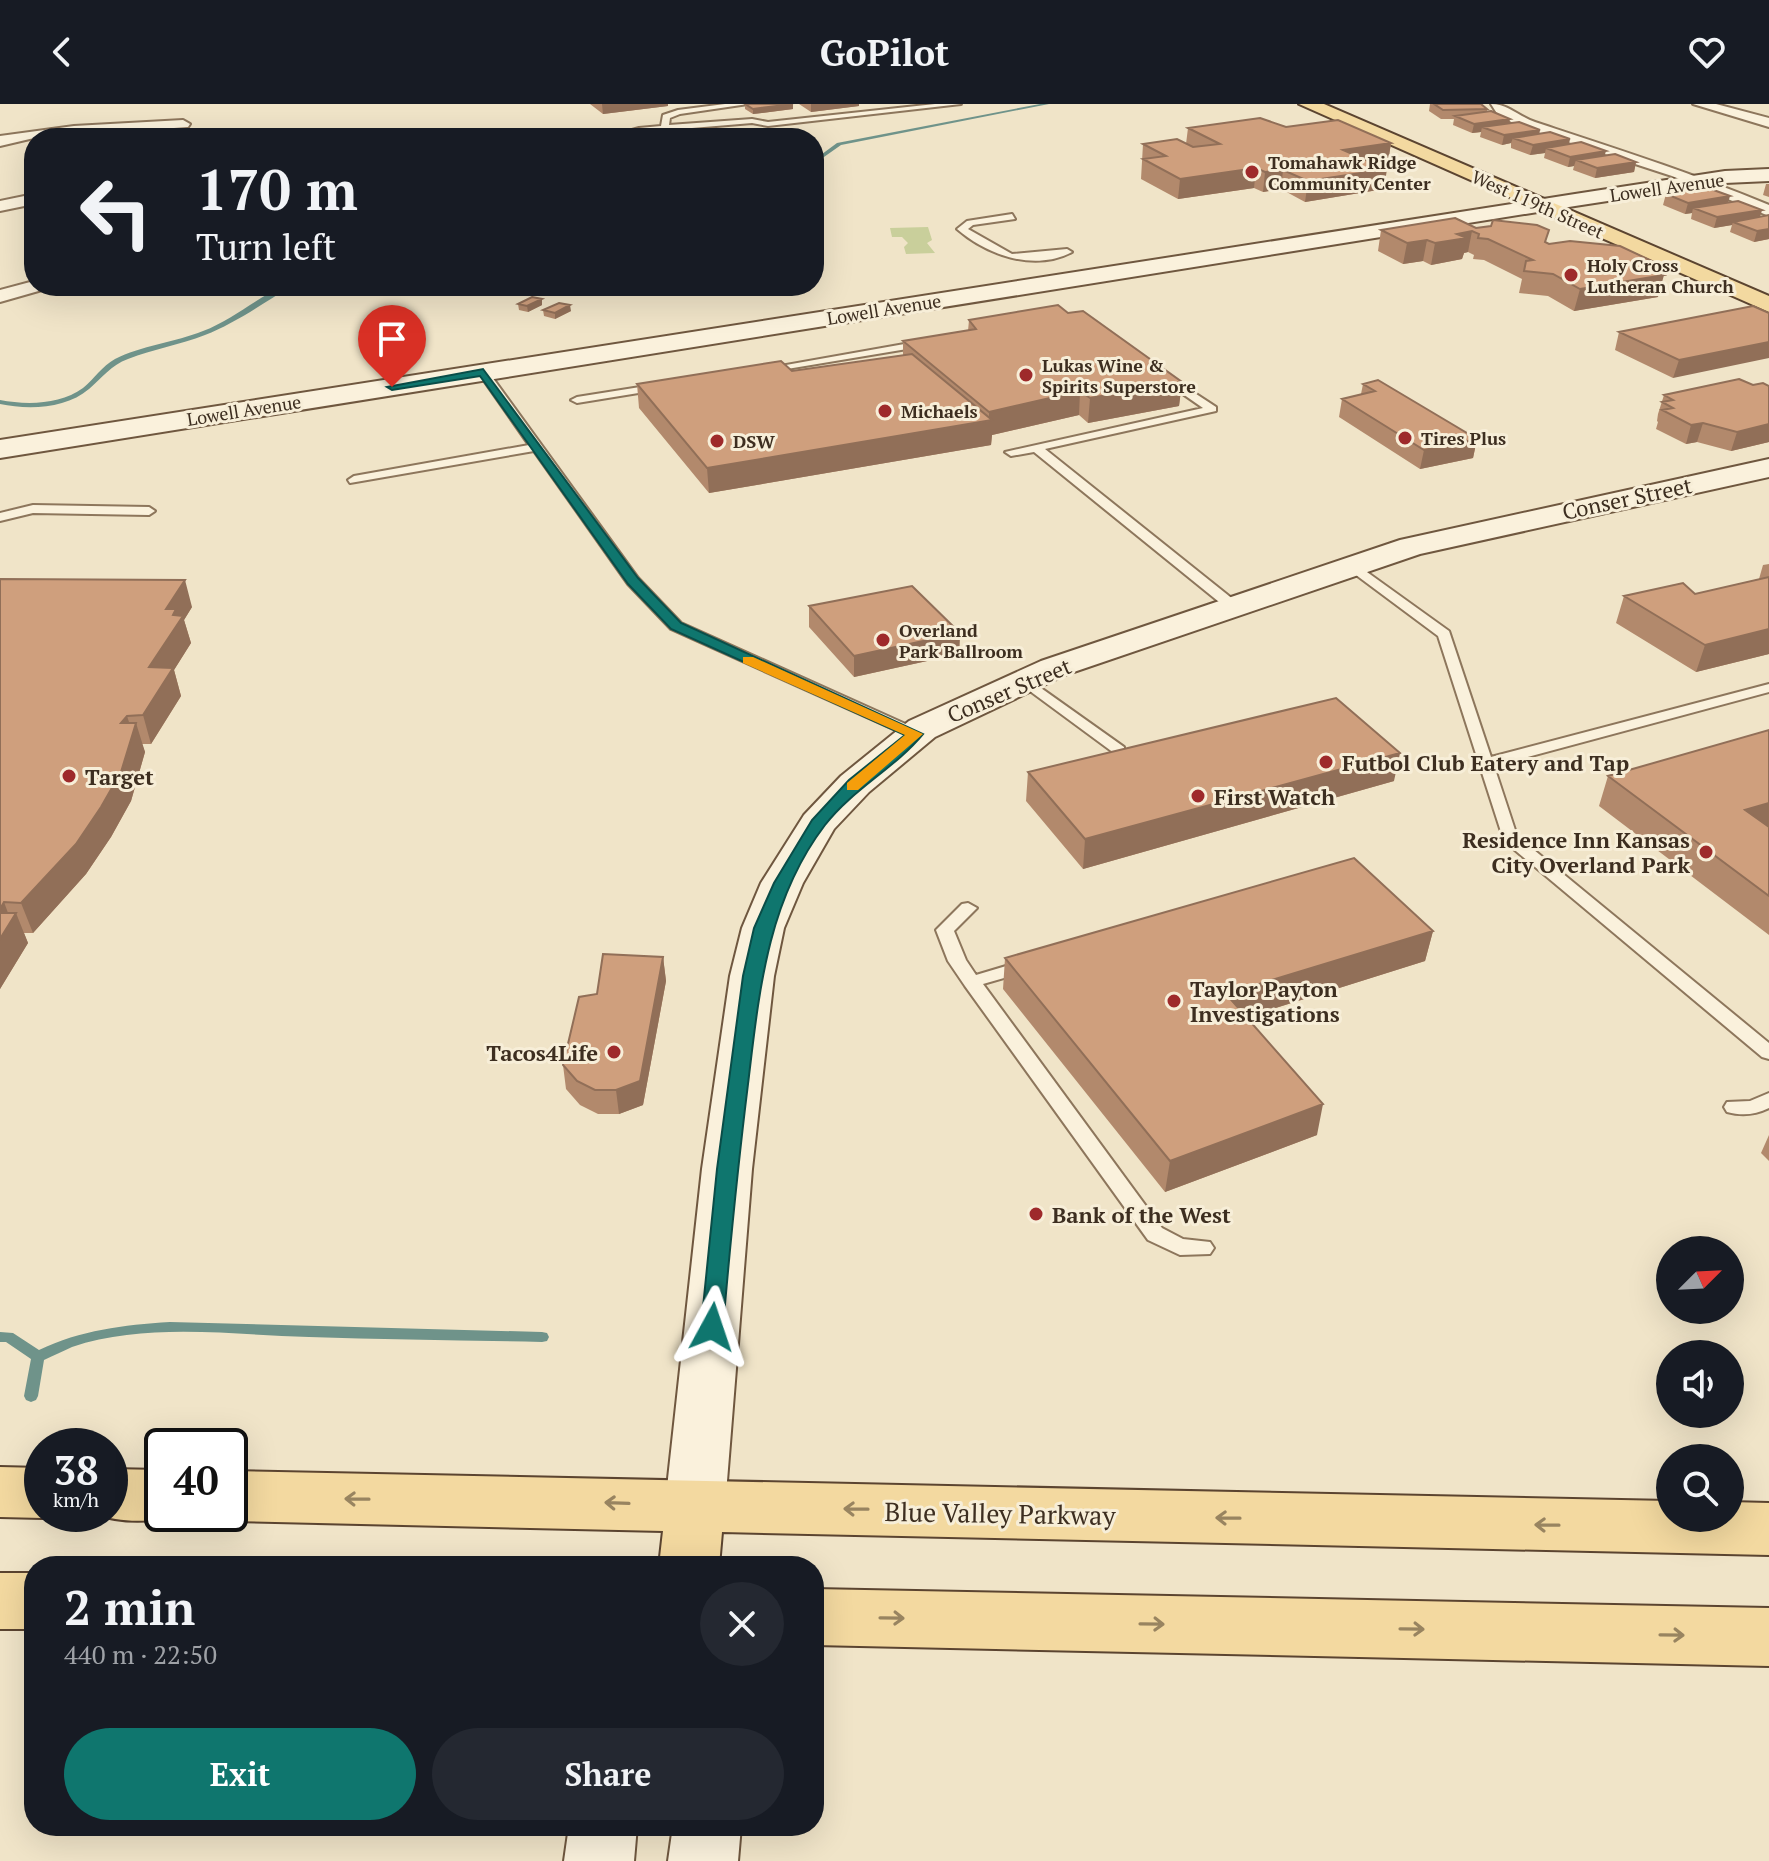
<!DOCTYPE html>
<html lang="en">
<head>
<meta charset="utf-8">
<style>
	body { margin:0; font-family:"PT Serif",serif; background:#242831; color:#f1f3f6; height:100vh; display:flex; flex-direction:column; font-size:30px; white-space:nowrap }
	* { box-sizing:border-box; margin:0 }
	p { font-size:26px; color:#9ea1a6 }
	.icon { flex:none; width:44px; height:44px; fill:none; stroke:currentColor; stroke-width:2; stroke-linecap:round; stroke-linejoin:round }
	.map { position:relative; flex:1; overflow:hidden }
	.details { position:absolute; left:24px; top:1452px; width:800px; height:280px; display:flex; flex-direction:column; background:#171b24; border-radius:32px; box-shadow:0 8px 32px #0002 }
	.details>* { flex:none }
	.guide { position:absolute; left:24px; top:24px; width:800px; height:168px; border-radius:32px; box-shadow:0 8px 32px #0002; background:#171b24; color:#f1f3f6; overflow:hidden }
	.needle { width:52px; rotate:66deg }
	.buttons { position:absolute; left:1656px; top:1132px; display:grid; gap:16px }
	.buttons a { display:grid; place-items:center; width:88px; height:88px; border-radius:50%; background:#171b24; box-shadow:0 8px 32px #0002; font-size:40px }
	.speed { position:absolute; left:24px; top:1324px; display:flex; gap:16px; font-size:40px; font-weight:700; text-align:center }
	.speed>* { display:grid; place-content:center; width:104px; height:104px; border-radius:50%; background:#171b24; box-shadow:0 8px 32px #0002; line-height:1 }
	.speed small { font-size:20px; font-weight:400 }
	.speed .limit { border:4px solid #111; border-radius:12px; background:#fff; color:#111 }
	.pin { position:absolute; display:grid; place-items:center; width:68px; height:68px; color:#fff; margin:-82px -34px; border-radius:50% 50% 50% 0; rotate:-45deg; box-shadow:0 0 8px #0007 }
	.pin .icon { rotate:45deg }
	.me { position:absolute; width:88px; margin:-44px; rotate:5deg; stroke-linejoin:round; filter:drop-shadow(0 0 6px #0008) }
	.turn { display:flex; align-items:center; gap:28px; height:168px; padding:0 40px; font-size:36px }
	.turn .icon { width:104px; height:104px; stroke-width:2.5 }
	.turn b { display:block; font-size:56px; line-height:68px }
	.round { display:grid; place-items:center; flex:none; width:84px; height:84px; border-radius:42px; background:#242831 }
	.summary { display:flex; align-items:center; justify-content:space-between; height:136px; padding:0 40px }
	h1 { font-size:48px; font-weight:600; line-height:60px }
	.primary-button { display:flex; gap:16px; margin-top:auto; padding:16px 40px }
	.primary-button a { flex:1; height:92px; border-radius:48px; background:#0f766e; color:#fff; font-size:32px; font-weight:600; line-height:92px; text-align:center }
	.primary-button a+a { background:#242831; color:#f1f3f6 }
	header { display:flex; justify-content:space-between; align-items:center; height:104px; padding:0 40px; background:#171b24; font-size:36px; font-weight:600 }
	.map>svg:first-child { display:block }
	.green { fill:#c9cf9b }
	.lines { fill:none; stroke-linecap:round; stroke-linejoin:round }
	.stream { fill:#6f938a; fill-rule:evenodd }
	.lane-casing { stroke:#8d765c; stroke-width:4 }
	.street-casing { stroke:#8d765c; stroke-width:4 }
	.secondary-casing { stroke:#6f573f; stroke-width:4 }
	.primary-casing { stroke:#5b4430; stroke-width:4 }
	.lane { fill:#faf1dc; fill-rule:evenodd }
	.street { fill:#faf1dc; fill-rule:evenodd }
	.secondary { fill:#faf1dc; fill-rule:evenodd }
	.primary { fill:#f3d9a0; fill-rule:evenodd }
	.wall { fill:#b2896c }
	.shaded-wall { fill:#916f58 }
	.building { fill:#cf9f7d; stroke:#916f58; stroke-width:2 }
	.oneway { stroke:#988460 }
	.route { fill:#0f766e; stroke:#0a4d48; stroke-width:2 }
	.slow { fill:#f59e0b }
	.poi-dot { fill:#9e2a2b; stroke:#f7eed8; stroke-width:3 }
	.labels { text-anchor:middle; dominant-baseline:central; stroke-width:6; stroke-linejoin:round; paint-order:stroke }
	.far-poi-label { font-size:18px; font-weight:bold; fill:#3d2e20; stroke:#f7eed8; text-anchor:start }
	.far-street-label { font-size:18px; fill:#3d2e20; stroke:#f7eed8 }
	.street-label { font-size:22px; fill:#3d2e20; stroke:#f7eed8 }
	.poi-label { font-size:22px; font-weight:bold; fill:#3d2e20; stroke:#f7eed8; text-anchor:start }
	.near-street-label { font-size:26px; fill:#3d2e20; stroke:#f7eed8 }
</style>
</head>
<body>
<header><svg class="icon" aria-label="back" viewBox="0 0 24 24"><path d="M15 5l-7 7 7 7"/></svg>GoPilot<svg class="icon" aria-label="heart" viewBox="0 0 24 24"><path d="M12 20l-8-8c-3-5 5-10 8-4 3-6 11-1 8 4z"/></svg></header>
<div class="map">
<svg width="1769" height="1757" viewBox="0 0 1769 1757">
	<rect width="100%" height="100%" fill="#f0e4c8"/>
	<path class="green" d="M928 123 932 136 927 139 935 149 906 150 904 143 908 139 902 133H892L890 124Z"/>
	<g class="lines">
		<path class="stream" d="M1040 0H1049L841 41 814 60V56L837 39Z
			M283 182H291C264 199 234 220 205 231 180 241 153 245 128 255 111 261 102 274 89 285 66 305 28 306 0 300V296C26 301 60 301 83 284 94 275 102 262 115 255 140 242 176 238 203 227 232 216 255 195 283 182Z
			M170 1218 542 1228 547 1229 549 1233 547 1237 542 1238C464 1236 387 1236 309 1233 232 1231 147 1218 72 1243 63 1247 53 1252 44 1256L38 1292 36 1296 31 1298 26 1296 24 1292 31 1255 6 1238H0V1228L13 1229 39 1246C81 1226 123 1221 170 1218Z"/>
		<defs>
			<path id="lane" d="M725 0H748L680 10 670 14 669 21 752 15 768 18 935 0H961L768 22 752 19 668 26 667 34H659L660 27 604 34 639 24 661 22 663 11 678 6Z
				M1012 110 1015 115 973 121 968 125 1012 150 1067 145 1072 148C1034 168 987 151 957 125L967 117Z
				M927 236 931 237V241L763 269 758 266Z
				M479 266H487L638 474 681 519 921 627V633H911L671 525 628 480 534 347 350 379 348 376 354 372 529 341 478 268Z
				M1161 267 1216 303V307L1045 345 1239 500V506H1229L1034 348 1011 352 1005 348 1203 304 1157 272 1156 270Z
				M659 280 663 281V285L577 299 571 296 577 293Z
				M33 401 149 403 155 407 149 411 33 409 0 417V409Z
				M1353 458 1449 527 1491 653 1769 580V588L1494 662 1517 732 1769 939V955L1762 953 1504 737 1438 532 1348 465V459Z
				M1024 572 1124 643V649H1114L1019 579 1017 576Z
				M968 799 977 804 954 827 966 856 976 871 1026 856 1032 858 1035 862 1032 866 983 880 1162 1124 1183 1135 1210 1138 1214 1144 1210 1150 1180 1151 1148 1136 965 882 948 857 936 826 962 800Z
				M1769 989V1004C1755 1011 1742 1012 1727 1008L1724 1003 1727 998 1750 997Z"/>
			<path id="street" d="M1491 0C1508 0 1518 12 1535 18 1614 44 1692 69 1769 101V112L1672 72 1519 22 1498 11Z
				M1693 0H1716L1769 14V23Z
				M183 16 190 20 188 23 34 34 0 42V32L74 22Z
				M34 90V100L0 107V97Z
				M34 177V182H44L42 186 0 198V186Z"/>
			<path id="secondary" d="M1769 65V77L1725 79 1575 102 0 354V336L1575 90 1725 67Z
				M1769 355V373L1420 450 1065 571 935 633 869 688 834 725 803 779 784 824 774 872 752 1065 725 1402 716 1420 695 1428 674 1420 665 1402 702 1065 730 872 742 824 761 779 804 711 841 672 909 617 1041 557 1400 436Z
				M569 1722H637L634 1757H564Z
				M673 1722H741L738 1757H668Z"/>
			<path id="primary" d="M1299 0H1324L1769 192V208Z
				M0 1363 42 1364V1410H54L42 1414 0 1413Z
				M110 1365 162 1366V1410H180C154 1419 121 1419 95 1410H110Z
				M230 1367 1670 1397V1414H1730V1398L1769 1399V1451L722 1428 719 1462H659L663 1427 230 1417 210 1410H230Z
				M0 1469H34V1525H0Z
				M814 1485 1769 1504V1562L814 1541Z"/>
		</defs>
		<use href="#lane" class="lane-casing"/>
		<use href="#street" class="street-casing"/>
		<use href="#secondary" class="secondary-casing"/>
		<use href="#primary" class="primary-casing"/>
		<use href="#lane" class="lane"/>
		<use href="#street" class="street"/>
		<use href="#secondary" class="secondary"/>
		<use href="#primary" class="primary"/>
	</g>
	<path class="wall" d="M590 0H668V2L603 10Z
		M745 0H793V5L753 10 745 5Z
		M799 0H859V2L811 8Z
		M1430 0H1481L1487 5V8L1509 19 1605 51 1636 58 1634 68 1595 74 1573 66 1574 62 1568 63 1544 54 1545 49 1530 51 1511 44V39L1502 41 1480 33 1481 28 1472 29 1453 21 1454 15H1441L1429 7Z
		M1286 23 1391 39 1388 58 1375 60 1384 85 1305 98 1281 85 1263 88 1254 84 1178 95 1141 75 1143 40H1186L1188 24Z
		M1766 80H1769V93L1763 91Z
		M1666 90 1728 98 1760 113 1769 111V135L1754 138 1730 128 1732 121 1714 124 1691 115 1692 109 1685 110 1663 101Z
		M1476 124 1546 139 1654 166 1658 193 1574 207 1548 192 1519 189 1522 175 1484 156 1473 155 1474 151 1468 148 1464 149 1462 155 1431 161 1423 157 1403 160 1378 147 1381 126Z
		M542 195V201L528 208 519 206 518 200Z
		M1753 202 1673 274 1615 246 1619 228Z
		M543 206 571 207 555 215 544 212Z
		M1068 209 1182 278 1179 302 1088 319 1079 311 992 331 991 341 709 389 639 304 637 280 792 267 903 251V237L968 227 969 216Z
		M1363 280 1477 335 1473 354 1420 365 1339 313 1342 295 1361 290Z
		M1753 281 1769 282V338L1731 347 1697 338 1686 340 1656 325 1658 318 1657 317 1658 310 1664 291Z
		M1769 460V550L1696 568 1616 519 1624 492 1695 490 1759 475 1763 461Z
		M0 475 192 503 184 516 191 539 174 566 181 592 151 640H142L145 648 131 697 111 733 86 770 33 829H24L28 839 0 885Z
		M809 502 960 529 959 550 854 573 809 523Z
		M1769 626V831L1599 702 1608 672Z
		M1028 668 1394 677 1083 765 1026 697Z
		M1433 827 1425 857 1247 913 1317 1031 1165 1088 1003 885 1005 854Z
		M663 853 666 877 643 1001 619 1010H598L580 1001 566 985 563 961 597 890Z
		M1769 1031V1057L1761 1049Z"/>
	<path class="shaded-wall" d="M602 0H668V2L603 10Z
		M793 0V5L753 10V5Z
		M811 0H859V2L811 8Z
		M1510 15 1508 25 1482 23 1481 28 1472 29 1474 20Z
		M1540 26 1538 36 1513 34 1511 39 1502 41 1504 31Z
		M1570 35 1568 45 1546 44 1545 49 1530 51 1533 41Z
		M1391 39 1388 58 1340 65 1343 46Z
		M1606 47 1603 57 1576 56 1574 62 1568 63 1570 53Z
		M1636 58 1634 68 1595 74 1597 64Z
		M1256 64 1254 84 1178 95 1180 75Z
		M1387 65 1384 85 1305 98 1308 77Z
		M1283 66 1281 85 1263 88 1265 68Z
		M1730 92 1727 103 1693 104 1692 109 1685 110 1688 99Z
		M1762 106 1759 117 1733 118 1732 121 1714 124 1717 113Z
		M1769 125V135L1754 138 1757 127Z
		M1472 127 1468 148 1464 149 1462 155 1431 161 1435 139 1457 130Z
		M1427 136 1423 157 1403 160 1407 139Z
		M1664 171 1658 193 1574 207 1580 185Z
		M542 195V201L528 208 527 202Z
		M570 201 571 207 555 215V209Z
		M1769 238V254L1673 274 1679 256Z
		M1182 278 1179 302 1088 319 1090 294Z
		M1080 287 1079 311 992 331 991 341 709 389 707 364 989 317V308Z
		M1703 319 1697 338 1686 340 1691 321Z
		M1769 320V338L1731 347 1737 328Z
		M1477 335 1473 354 1420 365 1424 346Z
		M185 476 192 503 184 516 191 539 174 566 181 592 151 640 143 611 149 563 166 505Z
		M1769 525V550L1696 568 1705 541Z
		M960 529 959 550 854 573V552Z
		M127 612 133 630 136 619 145 648 131 697 111 733 86 770 33 829 21 799 121 619Z
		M1400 649 1394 677 1083 765 1085 735Z
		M1769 699V725L1745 706Z
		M4 798 11 817 16 809 28 839 0 885V805Z
		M1433 827 1425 857 1221 921 1226 890Z
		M663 853 666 877 643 1001 619 1010 616 986Z
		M1323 1000 1317 1031 1165 1088 1170 1057Z"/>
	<path class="building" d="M745 0H793L753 5Z
		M1434 0H1481L1487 5 1443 6Z
		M1491 7 1510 15 1474 20 1455 12Z
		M1260 14 1286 23 1338 16 1391 39 1343 46 1387 65 1308 77 1283 66 1265 68 1256 64 1180 75 1143 55 1166 52 1143 40 1177 35 1193 43 1220 40 1188 24Z
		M1519 18 1540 26 1504 31 1482 23Z
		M1550 28 1570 35 1533 41 1513 34Z
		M1581 38 1606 47 1570 53 1546 44Z
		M1615 50 1636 58 1597 64 1576 56Z
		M1708 84 1730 92 1688 99 1666 90Z
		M1738 97 1762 106 1717 113 1693 104Z
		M1769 111V125L1757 127 1733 118Z
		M1455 114 1476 124 1491 122 1493 116 1537 121 1549 126 1545 138 1549 140 1570 137 1620 142 1654 158V166L1664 171 1580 185 1553 170 1524 167 1526 157 1533 156 1488 135 1478 134 1479 130 1472 127 1457 130 1467 134 1435 139 1427 136 1407 139 1381 126Z
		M532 193 542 195 527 202 518 200Z
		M559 199 570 201 555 209 543 206Z
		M1058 201 1068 209 1083 207 1182 278 1090 294 1080 287 989 308 903 237 976 225 969 216Z
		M1753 202 1769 209V238L1679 256 1619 228Z
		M912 250 992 316 707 364 637 280 781 257 792 267Z
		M1739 275 1753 281 1763 279 1769 282V320L1737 328 1703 319 1691 321 1662 306 1673 304 1662 298 1673 296 1664 291Z
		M1378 276 1477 335 1424 346 1342 295 1375 287 1363 280Z
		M1769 473V525L1705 541 1624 492 1683 479 1695 490Z
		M0 475 185 476 166 505H176L173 511 183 512 149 563 173 564 143 611 127 612 121 619H136L121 668 101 703 76 740 21 799 4 798 0 805Z
		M912 482 960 529 854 552 809 502Z
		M1336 594 1400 649 1085 735 1028 668Z
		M1769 626V699L1745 706 1769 723V792L1608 672Z
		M1354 754 1433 827 1226 890 1323 1000 1170 1057 1005 854Z
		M0 809H16L0 835Z
		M603 850 663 853 640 977 616 986H595L577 977 563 961 579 893 597 890Z"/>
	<defs><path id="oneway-shaft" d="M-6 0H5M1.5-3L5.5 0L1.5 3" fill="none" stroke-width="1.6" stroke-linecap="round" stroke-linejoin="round" transform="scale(2)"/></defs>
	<g class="oneway">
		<use href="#oneway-shaft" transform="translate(357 1395) rotate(-179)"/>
		<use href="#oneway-shaft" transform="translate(617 1399) rotate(-178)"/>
		<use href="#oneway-shaft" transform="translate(856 1405) rotate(-179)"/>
		<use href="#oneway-shaft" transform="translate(1228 1414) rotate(-179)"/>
		<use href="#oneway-shaft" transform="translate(1547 1421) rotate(-179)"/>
		<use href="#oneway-shaft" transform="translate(892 1514) rotate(1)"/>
		<use href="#oneway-shaft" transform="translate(1152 1520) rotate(1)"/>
		<use href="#oneway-shaft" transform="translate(1412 1525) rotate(1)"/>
		<use href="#oneway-shaft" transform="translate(1672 1531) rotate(1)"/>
	</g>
	<path class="route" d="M483 265 638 474 681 519 923 630C895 664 853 685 825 721 767 797 759 889 748 980 738 1061 730 1142 723 1223L720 1229H704L701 1223 717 1065 743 872 754 824 774 779 812 716 849 676 905 631 671 525 628 480 480 272 392 286 387 283Z"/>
	<path class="slow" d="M743 553H753L923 630 858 686H847V679L905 631 743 559Z"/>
	<g class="poi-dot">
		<circle cx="1252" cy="68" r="8"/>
		<circle cx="1571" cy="171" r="8"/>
		<circle cx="1026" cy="271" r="8"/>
		<circle cx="885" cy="307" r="8"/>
		<circle cx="1405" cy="334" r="8"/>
		<circle cx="717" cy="337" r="8"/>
		<circle cx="883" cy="536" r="8"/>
		<circle cx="1326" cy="658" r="8"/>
		<circle cx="69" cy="672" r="8"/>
		<circle cx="1198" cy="692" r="8"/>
		<circle cx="1706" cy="748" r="8"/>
		<circle cx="1174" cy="897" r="8"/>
		<circle cx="614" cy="948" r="8"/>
		<circle cx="1036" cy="1110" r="8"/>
	</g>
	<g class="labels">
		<g class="far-poi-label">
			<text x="1268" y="58">Tomahawk Ridge<tspan x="1268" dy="21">Community Center</tspan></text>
			<text x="1587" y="161">Holy Cross<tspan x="1587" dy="21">Lutheran Church</tspan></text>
			<text x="1042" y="261">Lukas Wine &amp;<tspan x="1042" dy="21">Spirits Superstore</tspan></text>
			<text x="901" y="307">Michaels</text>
			<text x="1421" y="334">Tires Plus</text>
			<text x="733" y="337">DSW</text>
			<text x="899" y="526">Overland<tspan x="899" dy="21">Park Ballroom</tspan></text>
		</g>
		<g class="far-street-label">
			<text transform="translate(1667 83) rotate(-8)">Lowell Avenue</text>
			<text transform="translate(1538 100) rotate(24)">West 119th Street</text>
			<text transform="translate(884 205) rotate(-9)">Lowell Avenue</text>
			<text transform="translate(244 306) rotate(-9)">Lowell Avenue</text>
		</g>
		<g class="street-label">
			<text transform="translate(1627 394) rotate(-12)">Conser Street</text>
			<text transform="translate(1009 586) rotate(-23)">Conser Street</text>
		</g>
		<g class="poi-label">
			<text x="1342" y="658">Futbol Club Eatery and Tap</text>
			<text x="85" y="672">Target</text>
			<text x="1214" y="692">First Watch</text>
			<text x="1690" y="735" text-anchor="end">Residence Inn Kansas<tspan x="1690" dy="25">City Overland Park</tspan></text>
			<text x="1190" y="884">Taylor Payton<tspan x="1190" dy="25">Investigations</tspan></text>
			<text x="598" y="948" text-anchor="end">Tacos4Life</text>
			<text x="1052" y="1110">Bank of the West</text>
		</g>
		<g class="near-street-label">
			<text transform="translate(1000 1409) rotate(1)">Blue Valley Parkway</text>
		</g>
	</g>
</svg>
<div class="buttons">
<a><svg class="needle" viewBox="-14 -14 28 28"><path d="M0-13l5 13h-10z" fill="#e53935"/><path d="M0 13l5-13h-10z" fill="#9ea1a6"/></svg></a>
<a><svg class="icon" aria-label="sound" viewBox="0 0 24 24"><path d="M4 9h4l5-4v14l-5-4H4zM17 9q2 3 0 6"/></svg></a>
<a><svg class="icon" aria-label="search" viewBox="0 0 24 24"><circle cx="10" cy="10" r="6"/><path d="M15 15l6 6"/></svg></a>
</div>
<div class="speed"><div>38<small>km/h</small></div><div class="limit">40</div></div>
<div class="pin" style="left:392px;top:283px;background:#d93025"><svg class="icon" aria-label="arrive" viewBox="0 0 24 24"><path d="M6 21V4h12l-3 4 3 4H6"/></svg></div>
<svg class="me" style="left:712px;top:1223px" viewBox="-20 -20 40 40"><path d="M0-17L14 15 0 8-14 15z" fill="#0f766e" stroke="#fff" stroke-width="4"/></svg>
<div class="guide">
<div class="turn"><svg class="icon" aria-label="left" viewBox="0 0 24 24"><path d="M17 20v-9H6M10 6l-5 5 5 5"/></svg><div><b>170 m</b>Turn left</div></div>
</div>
<section class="details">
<div class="summary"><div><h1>2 min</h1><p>440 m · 22:50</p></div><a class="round"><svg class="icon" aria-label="close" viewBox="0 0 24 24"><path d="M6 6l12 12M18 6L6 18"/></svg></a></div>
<div class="primary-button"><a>Exit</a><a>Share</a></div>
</section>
</div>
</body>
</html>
